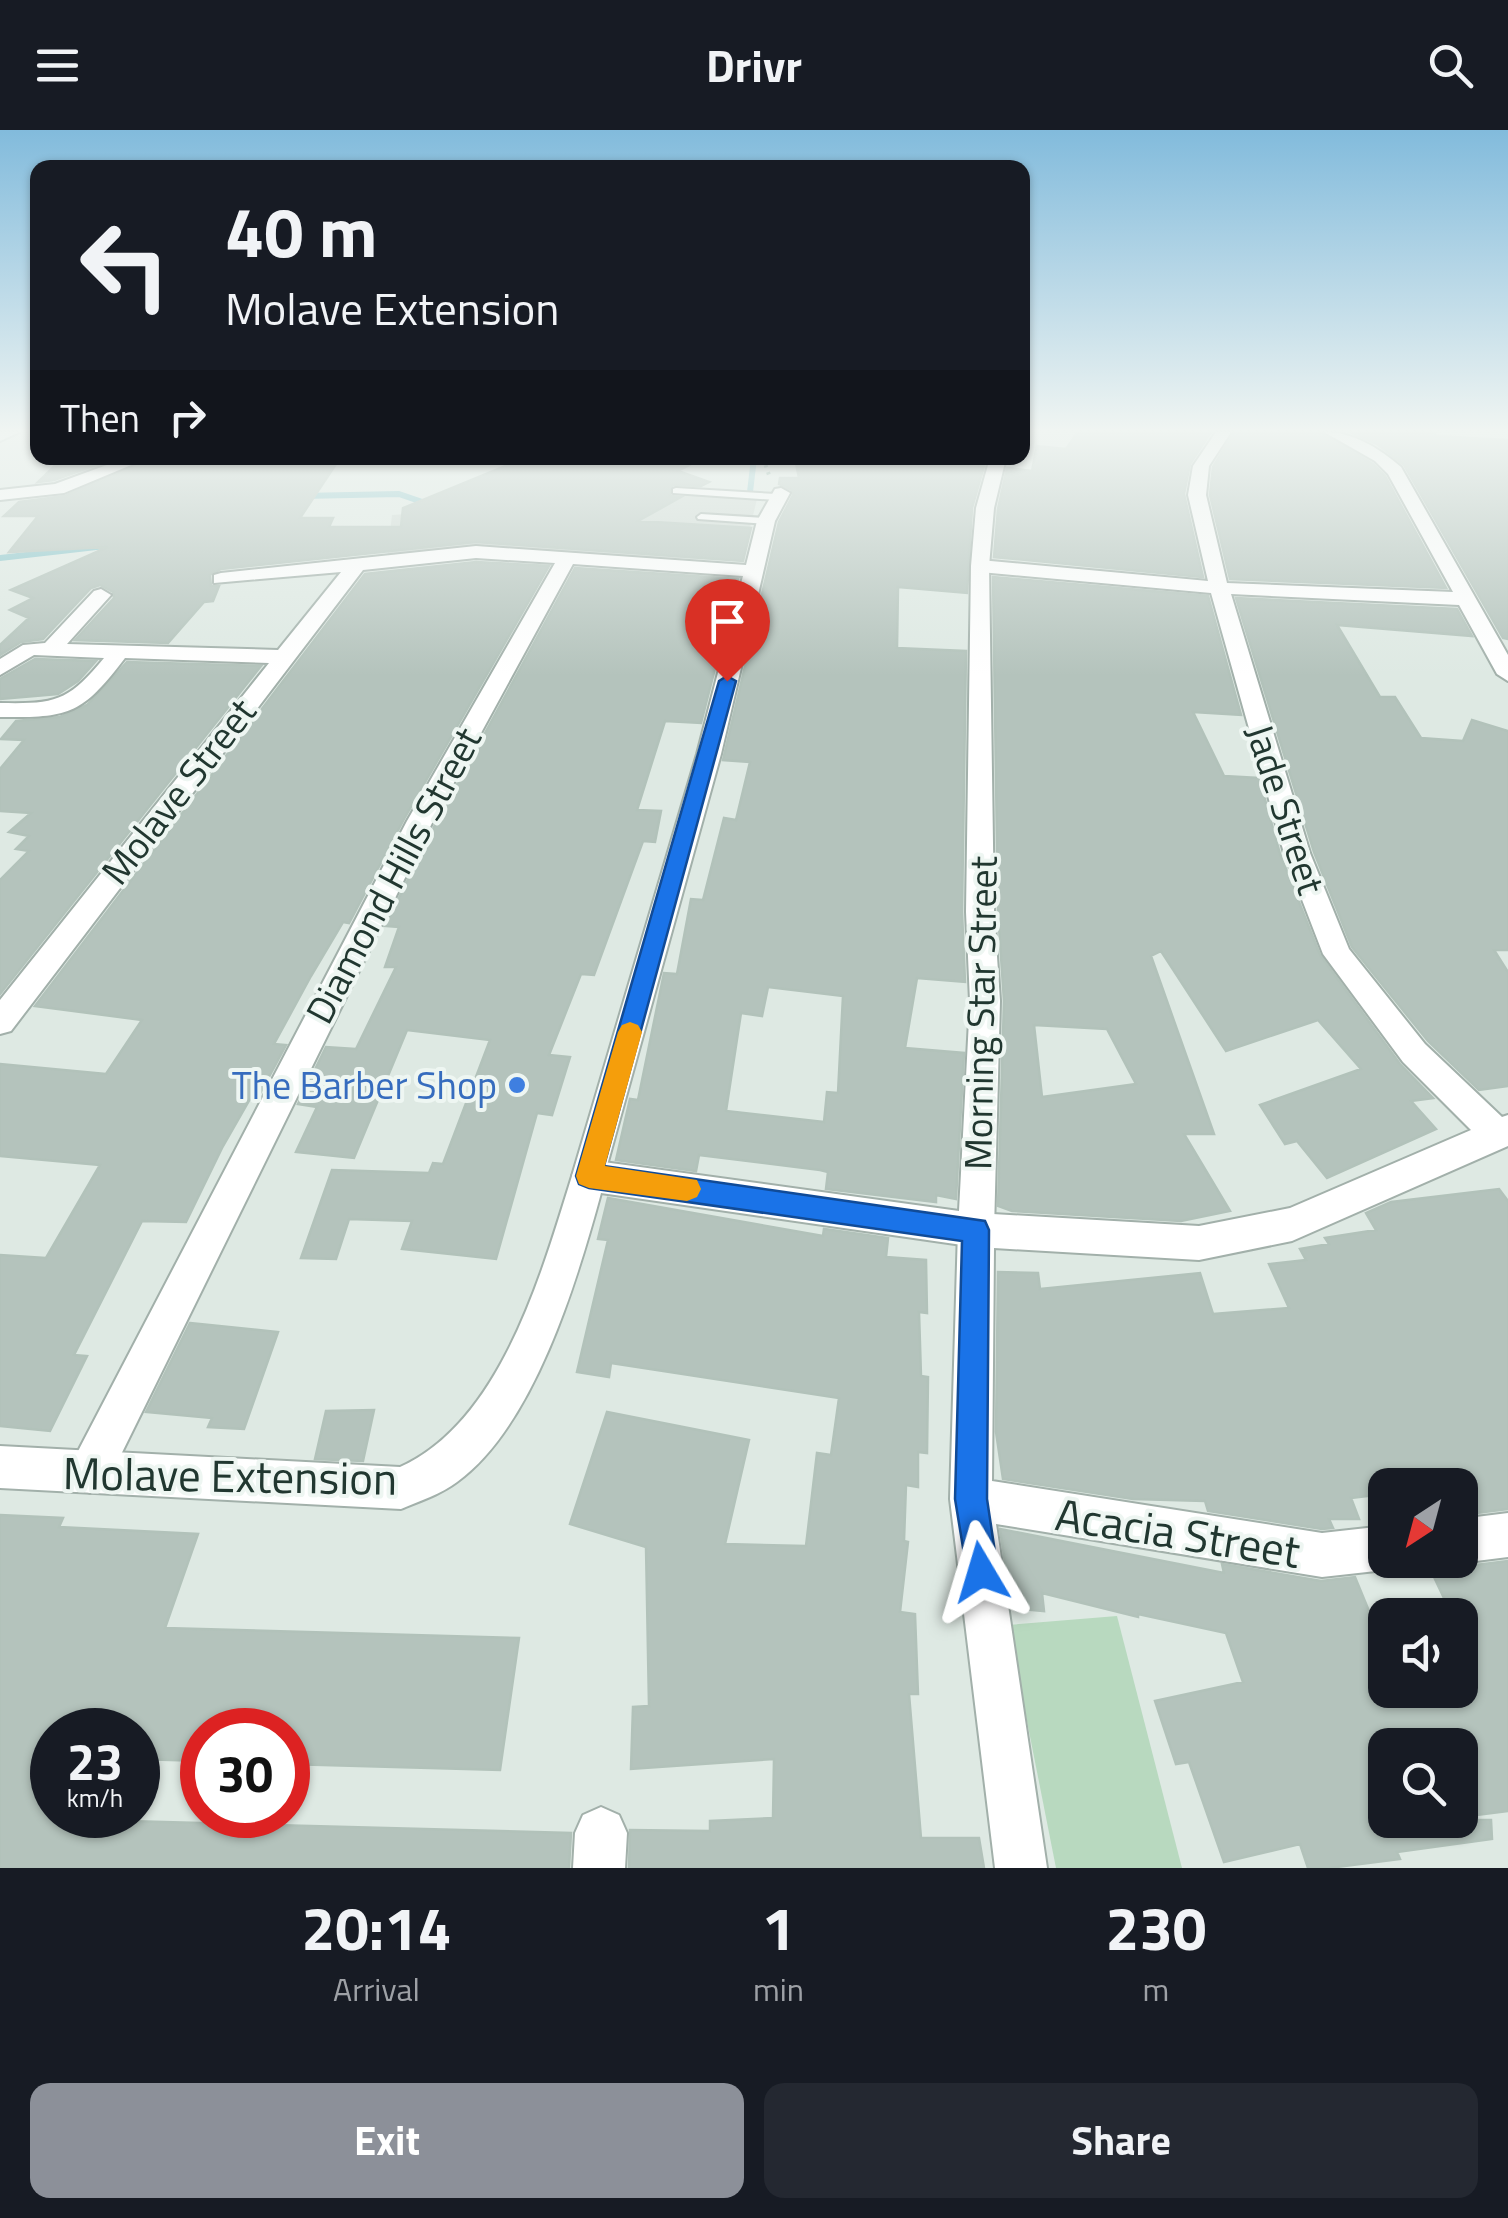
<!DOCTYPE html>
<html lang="en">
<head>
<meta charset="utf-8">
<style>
	body { margin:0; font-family:"Titillium Web",sans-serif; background:#242831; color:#f1f3f6; height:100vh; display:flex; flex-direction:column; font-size:38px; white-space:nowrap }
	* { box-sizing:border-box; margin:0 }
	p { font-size:32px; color:#9ea1a6 }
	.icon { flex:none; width:55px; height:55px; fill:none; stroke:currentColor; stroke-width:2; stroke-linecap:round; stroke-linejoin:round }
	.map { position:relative; height:1738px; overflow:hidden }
	.sheet { display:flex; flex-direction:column; background:#171b24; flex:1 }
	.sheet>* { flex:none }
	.guide { position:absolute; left:30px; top:30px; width:1000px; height:305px; border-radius:20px; box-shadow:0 2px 8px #0004; background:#171b24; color:#f1f3f6; overflow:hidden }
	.needle { width:65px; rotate:216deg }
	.fabs { position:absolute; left:1368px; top:1338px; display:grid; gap:20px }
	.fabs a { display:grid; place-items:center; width:110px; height:110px; border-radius:20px; background:#171b24; box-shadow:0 2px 8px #0004; font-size:50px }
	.speed { position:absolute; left:30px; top:1578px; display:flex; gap:20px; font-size:50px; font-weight:700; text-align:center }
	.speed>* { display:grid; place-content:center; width:130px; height:130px; border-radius:50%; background:#171b24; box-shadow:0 2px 8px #0004; line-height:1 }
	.speed small { font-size:25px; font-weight:400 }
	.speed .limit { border:15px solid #d22; background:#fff; color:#111 }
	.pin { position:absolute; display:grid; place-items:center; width:85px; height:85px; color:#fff; margin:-102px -42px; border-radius:50% 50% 50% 0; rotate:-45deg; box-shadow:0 0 10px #0007 }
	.pin .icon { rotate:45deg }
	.me { position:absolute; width:110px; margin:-55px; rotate:353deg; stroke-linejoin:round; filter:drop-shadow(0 0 8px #0008) }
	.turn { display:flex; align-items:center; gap:35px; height:210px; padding:0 30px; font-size:45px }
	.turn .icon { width:130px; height:130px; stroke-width:2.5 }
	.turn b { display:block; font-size:70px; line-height:85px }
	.then { display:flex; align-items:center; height:95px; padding:0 30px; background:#0003; gap:20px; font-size:38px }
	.eta { display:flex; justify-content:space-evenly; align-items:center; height:170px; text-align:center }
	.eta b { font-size:60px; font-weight:700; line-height:70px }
	.action { display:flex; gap:20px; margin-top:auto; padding:20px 30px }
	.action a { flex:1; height:115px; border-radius:20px; background:#8c9099; color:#fff; font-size:40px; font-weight:700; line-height:115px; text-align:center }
	.action a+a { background:#242831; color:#f1f3f6 }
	header { display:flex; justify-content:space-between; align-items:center; height:130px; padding:0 30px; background:#171b24; font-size:45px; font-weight:700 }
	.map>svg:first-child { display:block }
	.built { fill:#cdd8d2 }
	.green { fill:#b8d9bf }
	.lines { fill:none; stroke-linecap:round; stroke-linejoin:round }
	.stream { stroke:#8ac5ca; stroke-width:6 }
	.building { fill:#b4c3bc; stroke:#b2c2ba; stroke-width:2.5; fill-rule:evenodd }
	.service-casing { stroke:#a2b0aa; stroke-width:4 }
	.minor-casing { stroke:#a2b0aa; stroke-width:4 }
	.tertiary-casing { stroke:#a2b0aa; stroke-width:4 }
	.path { stroke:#81aa9a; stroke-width:4; stroke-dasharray:2.5 5; stroke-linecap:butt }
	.service { fill:#fff; fill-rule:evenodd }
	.minor { fill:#fff; fill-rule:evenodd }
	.tertiary { fill:#fff; fill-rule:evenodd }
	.route { fill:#1a73e8; stroke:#114b97; stroke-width:2.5 }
	.slow { fill:#f59e0b }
	.shop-dot { fill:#3f7fe0; stroke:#eef6f2; stroke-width:4 }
	.labels { text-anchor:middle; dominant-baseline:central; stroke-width:8; stroke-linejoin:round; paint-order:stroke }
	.street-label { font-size:38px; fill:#213730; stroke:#eef6f2 }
	.shop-label { font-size:38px; fill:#366cbe; stroke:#eef6f2; text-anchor:end }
	.near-street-label { font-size:45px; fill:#213730; stroke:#eef6f2 }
</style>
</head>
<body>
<header><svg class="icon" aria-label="menu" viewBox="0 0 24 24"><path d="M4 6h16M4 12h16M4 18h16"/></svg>Drivr<svg class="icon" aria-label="search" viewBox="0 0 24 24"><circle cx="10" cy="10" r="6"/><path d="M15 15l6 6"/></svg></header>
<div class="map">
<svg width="1508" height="1738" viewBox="0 0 1508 1738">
	<rect width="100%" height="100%" fill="#dee9e3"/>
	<path class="built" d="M685 365 757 369 742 431 444 418 387 429 392 385Z"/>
	<path class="green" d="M1117 1486 1182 1738H1056L1008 1495Z"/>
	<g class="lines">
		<path class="stream" d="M750 362 754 328
			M301 366 399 364 431 375
			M0 428 105 416"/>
	</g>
	<path class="building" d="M1078 302H1211L1190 334 1184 364 1203 447 994 427 998 379 1007 338 1032 341 1037 316 1066 319Z
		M1234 302H1320L1373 334 1385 346 1446 458 1230 449 1210 365 1213 337Z
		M1350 302H1436L1434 306 1508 310V509L1503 508 1404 335 1377 314Z
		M63 328H116L54 350 38 352Z
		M151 328H340L300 388H333L329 397H401L403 378 525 328H703L678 341 709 352 701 356 672 355 670 366 681 367 638 391 751 398 743 431 476 412 221 439 210 445 211 456H219L213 471 204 472 168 513 75 510 114 468 113 462 100 455 91 458 43 509 21 512 0 525V515L29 488 10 480 33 468 11 460 108 417 9 422 38 386H4L19 372 65 366Z
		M795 328H969L968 334 984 336 972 378 967 463 898 457 897 518 966 521 962 782 965 852 917 848 905 918 964 923 956 1069 936 1065V1072L826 1059 828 1042 820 1040 699 1025 696 1041 616 1030 630 969 638 970 664 843 677 844 691 769 703 770 724 688 736 690 750 632 723 630 779 392 793 365 792 360 779 354 780 348H799ZM768 857 843 866 838 963 827 962 824 992 726 981 741 883 762 886Z
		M476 432 549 436 404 689 349 793 343 792 311 846 274 914 286 915 257 969H250L222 1018 186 1092 142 1091 74 1225 87 1226 50 1301 0 1296V1125L46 1128 100 1035 0 1026V934L106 944 142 890 35 876 365 444Z
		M575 438 738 449 701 593 665 591 637 680 661 681 655 712 643 711 594 845 581 844 549 925 570 927 552 985 537 983 496 1129 402 1119 412 1091 349 1089 336 1129 301 1128 332 1040 429 1043 433 1033 443 1034 490 910 407 900 354 1028 296 1022 317 977 298 974 326 917 356 919 396 837H385L399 797 385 796 436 693Z
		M993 447 1208 466 1241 585 1193 582 1224 646 1259 648 1280 724 1320 825 1400 934 1433 968 1411 971 1436 999 1327 1048 1297 1011 1285 1014 1260 975 1361 939 1318 890 1226 921 1161 821 1151 826 1214 1004H1184L1230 1081 1181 1091 1012 1081 998 1076 1004 871 998 782ZM1034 895 1107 899 1136 954 1042 967Z
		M1236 468 1457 479 1472 506 1337 495 1380 567H1395L1421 608 1463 611 1472 590 1508 601V820H1494L1508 842V956L1479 960 1428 911 1352 817 1314 722Z
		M35 529 96 531 78 551 58 564 0 569V549Z
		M127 532 261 536 0 864V750L29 721 16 719 29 706 9 702 31 683 0 681V639L24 610 1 609 16 591 60 587 87 575Z
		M1499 1059 1508 1071V1379L1460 1385V1355H1385V1364L1351 1368 1359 1389H1329L1333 1398 1322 1399 1208 1381 1205 1371 1133 1369 1003 1349 996 1302 998 1142 1038 1143 1040 1159 1200 1143 1213 1184 1289 1178 1269 1134 1306 1130 1300 1119 1329 1114 1325 1108 1376 1100 1366 1083 1391 1072Z
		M608 1068 823 1106 824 1099 888 1108 886 1127 926 1130 927 1183 919 1182 921 1246 928 1247 927 1323 918 1322V1357L906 1355 904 1411 908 1412 900 1482 915 1484 918 1564H909L921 1708H979L984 1738H629L630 1700 710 1701V1691L773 1688 774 1629 631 1639 633 1577 649 1576 646 1417 570 1394 607 1282 749 1310 725 1414 806 1416 817 1323 831 1325 839 1268 611 1233 609 1247 577 1242 608 1110 598 1109Z
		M190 1193 278 1202 244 1299 208 1297 212 1288 146 1282Z
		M374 1280 363 1331 315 1329 326 1281Z
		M0 1385 63 1388 59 1397 198 1404 165 1498 519 1508 500 1640 288 1634V1600H202V1631L138 1629V1600H52V1685H92L90 1690 571 1703 569 1738H0Z
		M1000 1399 1224 1443 1222 1434 1321 1451 1355 1447 1371 1486 1385 1484V1560H1460V1485H1452L1426 1430H1450L1460 1437 1508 1431V1681L1460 1687V1615H1385V1690H1491L1492 1709 1397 1722 1400 1729 1329 1738H1308L1300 1714 1224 1732 1189 1632 1176 1634 1155 1571 1243 1552 1226 1503 1138 1484V1487L1042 1463 1044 1481 1012 1478Z"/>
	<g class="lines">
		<defs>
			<path id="service" d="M676 358 776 364 780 367 776 370 673 363V359Z
				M701 384 766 388 770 391 766 394 698 389 697 387Z"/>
			<path id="minor" d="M0 302H20L0 311Z
				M1216 302H1231L1209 336 1206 365 1227 453 1453 462 1388 344 1375 331 1324 302C1353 302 1379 318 1401 337L1508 525V551L1497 544 1459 475 1231 464 1310 723 1349 819 1425 914 1502 987 1508 985V1016L1292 1111 1199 1130 994 1118 992 1351 1322 1403 1385 1396V1430H1402L1385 1440 1322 1447 996 1394 1047 1738H995L950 1369 958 1100 963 1088 976 1083 1199 1096 1290 1078 1471 1000 1403 932 1323 824 1284 723 1211 463 980 442 971 436 980 430 1208 451 1188 365 1193 336Z
				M126 328H148L64 363 0 370V360L55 354Z
				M781 358 790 363 775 391 721 624 601 1057 589 1062 577 1057 572 1046 697 624 743 446 573 434 433 691 105 1357 90 1363 75 1357 69 1342 75 1327 407 691 555 433 476 428 363 440 11 901 0 904V870L269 533 125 528C82 584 71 588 0 587V573C55 574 68 572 104 528L34 525 0 545V529L23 515 45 513 94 461 101 459 111 465 67 514 278 520 341 442 214 453V445L221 443 476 416 746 435 757 391 775 359Z
				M1508 1383V1427L1460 1433 1453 1430H1460V1389Z
				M601 1677 619 1685 627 1703 625 1738H573L575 1703 583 1685Z"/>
			<path id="tertiary" d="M990 328H1006L994 378 989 436 994 782 1000 871 994 1100 989 1112 976 1117 601 1063C577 1151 534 1296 457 1352 441 1364 420 1371 401 1379L0 1358V1316L400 1337C501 1292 542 1142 572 1046L577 1035 589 1030 959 1081 970 871 966 782 971 436 976 378Z"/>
		</defs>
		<use href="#service" class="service-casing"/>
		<use href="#minor" class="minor-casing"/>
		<use href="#tertiary" class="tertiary-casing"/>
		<path class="path" d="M763 328 769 345"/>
		<use href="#service" class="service"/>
		<use href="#minor" class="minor"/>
		<use href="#tertiary" class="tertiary"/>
	</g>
	<linearGradient id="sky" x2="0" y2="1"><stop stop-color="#82bbdc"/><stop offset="0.55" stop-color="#f0f5f2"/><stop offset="1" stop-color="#f0f5f2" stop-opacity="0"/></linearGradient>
	<rect width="1508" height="546" fill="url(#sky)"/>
	<path class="route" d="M727 546 736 551 604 1036 985 1091 989 1100 987 1369 998 1442 993 1454 981 1459 969 1454 955 1369 962 1111 589 1058 579 1054 576 1046 719 551Z"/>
	<path class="slow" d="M630 892 638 895 642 902 605 1036 697 1050 701 1059 697 1067 687 1071 589 1058 579 1054 576 1046 618 902 622 895Z"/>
	<circle class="shop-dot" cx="517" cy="955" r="10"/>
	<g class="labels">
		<g class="street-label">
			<text transform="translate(178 661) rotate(-52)">Molave Street</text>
			<text transform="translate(1286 679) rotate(72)">Jade Street</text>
			<text transform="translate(393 745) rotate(-62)">Diamond Hills Street</text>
			<text transform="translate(980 883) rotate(-89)">Morning Star Street</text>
		</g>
		<g class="shop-label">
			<text x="497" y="955">The Barber Shop</text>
		</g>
		<g class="near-street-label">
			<text transform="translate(230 1345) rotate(1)">Molave Extension</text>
			<text transform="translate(1178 1402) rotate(9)">Acacia Street</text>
		</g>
	</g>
</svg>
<div class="fabs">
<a><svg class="needle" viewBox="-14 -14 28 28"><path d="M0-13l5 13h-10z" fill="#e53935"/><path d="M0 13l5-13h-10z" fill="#9ea1a6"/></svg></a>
<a><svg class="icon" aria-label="sound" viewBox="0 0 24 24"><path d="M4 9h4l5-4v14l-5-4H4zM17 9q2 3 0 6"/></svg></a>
<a><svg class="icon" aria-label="search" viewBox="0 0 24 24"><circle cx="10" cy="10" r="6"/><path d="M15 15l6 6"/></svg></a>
</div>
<div class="speed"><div>23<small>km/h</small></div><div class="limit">30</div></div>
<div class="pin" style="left:727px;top:551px;background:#d93025"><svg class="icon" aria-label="arrive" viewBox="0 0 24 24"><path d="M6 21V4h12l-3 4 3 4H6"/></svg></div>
<svg class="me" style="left:981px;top:1442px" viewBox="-20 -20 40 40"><path d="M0-17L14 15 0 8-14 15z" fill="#1a73e8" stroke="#fff" stroke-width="4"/></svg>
<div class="guide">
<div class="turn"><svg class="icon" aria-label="left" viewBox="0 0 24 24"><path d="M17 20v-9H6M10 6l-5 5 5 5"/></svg><div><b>40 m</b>Molave Extension</div></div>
<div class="then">Then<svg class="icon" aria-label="right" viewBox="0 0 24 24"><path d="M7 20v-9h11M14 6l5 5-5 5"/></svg></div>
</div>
</div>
<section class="sheet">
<div class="eta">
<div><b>20:14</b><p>Arrival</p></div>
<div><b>1</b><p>min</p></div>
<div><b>230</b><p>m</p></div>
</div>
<div class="action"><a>Exit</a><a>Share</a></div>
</section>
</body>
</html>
